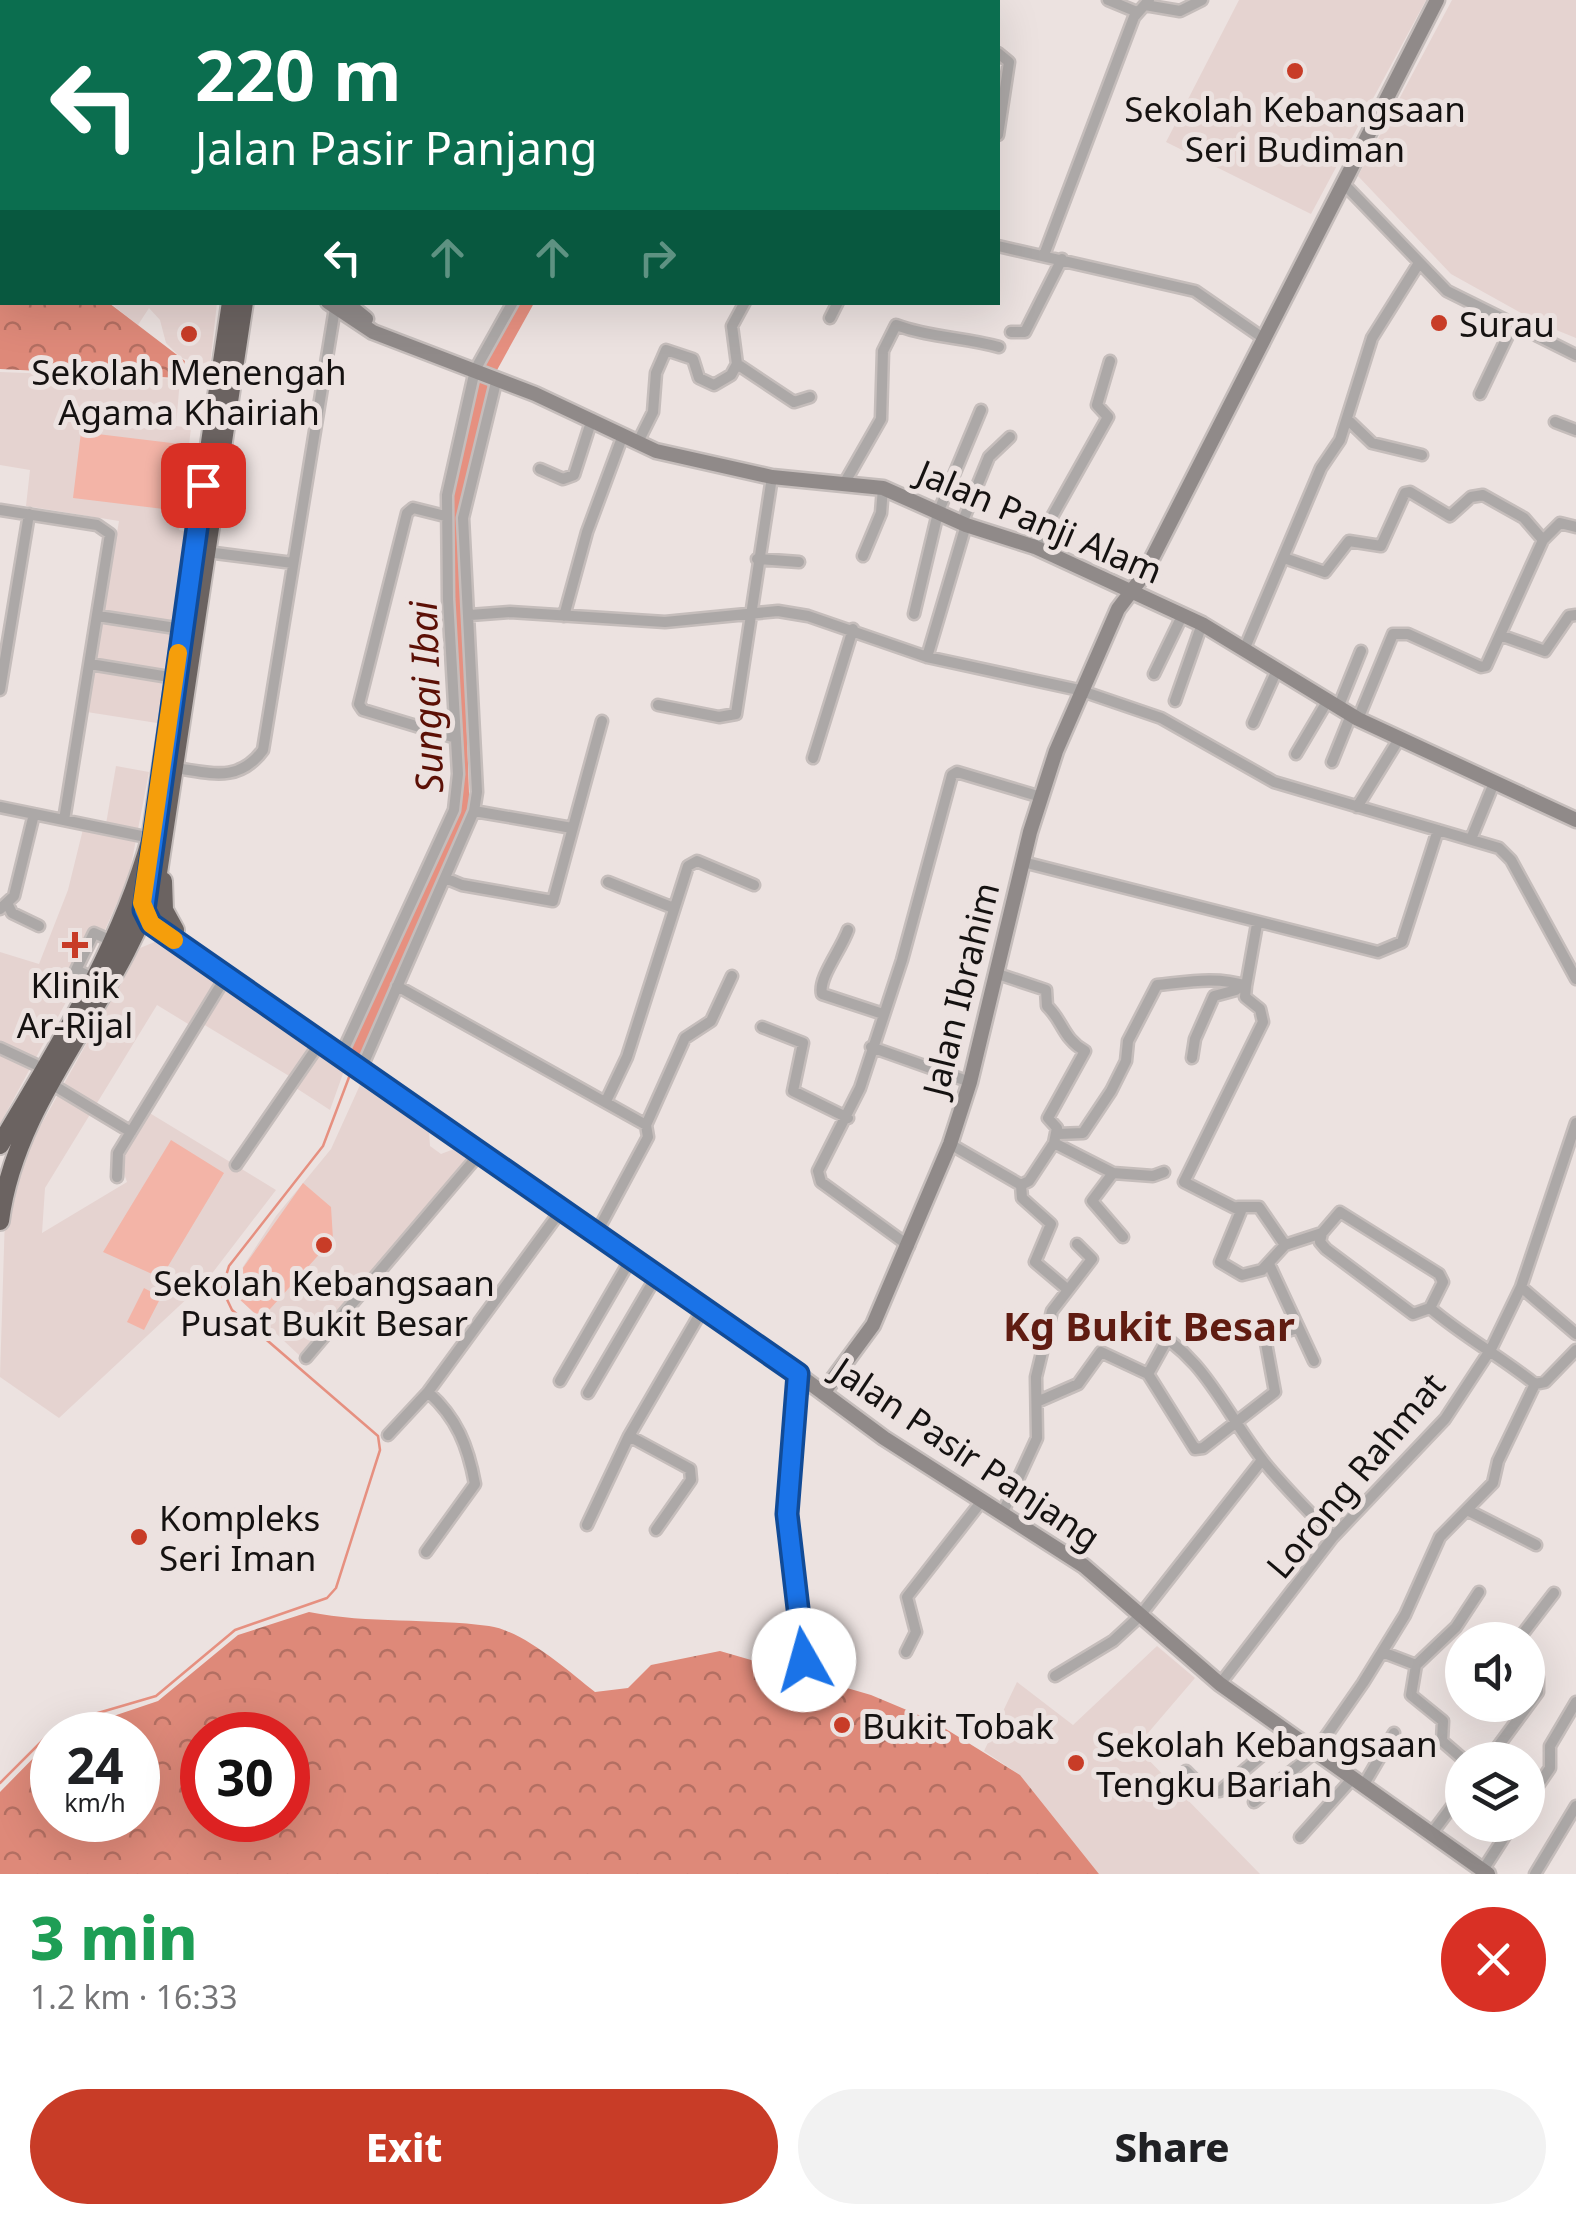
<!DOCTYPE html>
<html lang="en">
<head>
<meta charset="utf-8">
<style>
	body { margin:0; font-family:"Noto Sans",sans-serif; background:#f2f2f2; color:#202124; height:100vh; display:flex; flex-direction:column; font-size:38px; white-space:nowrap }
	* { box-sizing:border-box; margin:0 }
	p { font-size:32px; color:#757577 }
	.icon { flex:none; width:55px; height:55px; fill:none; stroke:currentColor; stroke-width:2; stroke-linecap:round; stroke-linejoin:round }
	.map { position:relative; height:1874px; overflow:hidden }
	.sheet { display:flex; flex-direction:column; background:#fff; flex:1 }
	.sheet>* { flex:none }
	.top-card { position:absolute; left:0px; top:0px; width:1000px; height:305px; box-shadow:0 10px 40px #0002; background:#0b6e4f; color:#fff; overflow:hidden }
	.tools { position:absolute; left:1445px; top:1622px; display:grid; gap:20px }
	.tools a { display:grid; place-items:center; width:100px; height:100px; border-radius:50%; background:#fff; box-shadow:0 10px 40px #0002; font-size:50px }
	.speed { position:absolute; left:30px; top:1712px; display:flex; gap:20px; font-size:50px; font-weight:700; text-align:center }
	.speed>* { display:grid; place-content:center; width:130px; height:130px; border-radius:50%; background:#fff; box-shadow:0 10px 40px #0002; line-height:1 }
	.speed small { font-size:25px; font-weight:400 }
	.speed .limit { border:15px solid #d22; background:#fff; color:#111 }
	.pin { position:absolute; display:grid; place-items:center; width:85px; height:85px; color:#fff; margin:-42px; border-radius:20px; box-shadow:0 5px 15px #0006 }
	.me { position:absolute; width:110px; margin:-55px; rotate:353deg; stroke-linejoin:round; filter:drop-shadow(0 0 8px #0008) }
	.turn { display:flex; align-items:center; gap:35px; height:210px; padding:0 30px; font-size:45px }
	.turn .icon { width:130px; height:130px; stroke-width:2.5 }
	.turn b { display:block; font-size:70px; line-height:85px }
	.lanes { display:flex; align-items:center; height:95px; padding:0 30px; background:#0003; justify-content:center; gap:50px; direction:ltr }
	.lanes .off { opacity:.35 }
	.round { display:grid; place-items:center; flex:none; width:105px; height:105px; border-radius:52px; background:#f2f2f2 }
	.summary { display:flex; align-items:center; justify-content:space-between; height:170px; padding:0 30px }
	h1 { font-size:60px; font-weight:800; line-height:75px; color:#1e9e55 }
	.action { display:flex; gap:20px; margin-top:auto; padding:20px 30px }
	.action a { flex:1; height:115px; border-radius:60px; background:#c83c27; color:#fff; font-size:40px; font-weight:800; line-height:115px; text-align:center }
	.action a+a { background:#f2f2f2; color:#202124 }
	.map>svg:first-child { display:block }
	.built { fill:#e5d3d0 }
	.green { fill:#f3b4a7 }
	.forest { fill:url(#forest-crowns); fill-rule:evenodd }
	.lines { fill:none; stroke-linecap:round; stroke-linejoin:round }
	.stream { stroke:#e69080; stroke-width:2.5 }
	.river { stroke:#e69080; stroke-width:15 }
	.street-casing { stroke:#c5bdbb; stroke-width:15 }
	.secondary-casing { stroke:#c5bdbb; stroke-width:19 }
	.highway-casing { stroke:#c5bdbb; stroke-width:22 }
	.street { stroke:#aca8a7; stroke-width:10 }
	.secondary { stroke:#908a89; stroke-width:14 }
	.highway { stroke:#6b6361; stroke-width:18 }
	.route-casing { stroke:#114b97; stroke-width:25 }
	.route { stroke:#1a73e8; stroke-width:18 }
	.slow { stroke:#f59e0b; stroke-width:18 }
	.poi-dot { fill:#c83c27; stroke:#ece2e0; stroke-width:4 }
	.labels { text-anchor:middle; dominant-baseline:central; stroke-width:10; stroke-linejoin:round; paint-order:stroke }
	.poi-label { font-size:35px; fill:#151211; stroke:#ece2e0 }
	.street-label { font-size:35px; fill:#151211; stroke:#ece2e0 }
	.water-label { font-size:38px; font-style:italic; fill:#5c1006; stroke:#ece2e0 }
	.quarter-label { font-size:40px; font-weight:bold; fill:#601c12; stroke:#ece2e0 }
</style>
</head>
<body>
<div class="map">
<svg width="1576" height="1874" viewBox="0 0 1576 1874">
	<defs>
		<pattern id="forest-crowns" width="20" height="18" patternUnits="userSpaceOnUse" patternTransform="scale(2.5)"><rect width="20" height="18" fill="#de8979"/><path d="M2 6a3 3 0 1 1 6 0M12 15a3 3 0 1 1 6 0" fill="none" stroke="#b36f62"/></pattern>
	</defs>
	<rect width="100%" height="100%" fill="#ece2e0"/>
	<path class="built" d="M1239 0H1426L1311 214 1166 142Z
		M1452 0H1576V338L1539 323 1451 274 1358 176Z
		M110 303H217L210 365 181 358 166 343 160 320 149 308 138 325Z
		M0 372 180 379 176 426 191 428 179 530 188 532 157 723 87 712 119 521 26 506 30 470 0 465Z
		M116 766 149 772 129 876 104 932 0 1124V952L39 964 68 890 85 821 106 824Z
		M157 941 345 1068 330 1110 296 1088 299 1082 203 1024 198 1030 157 1005 45 1188 42 1233 127 1182 119 1159 148 1112 276 1190 207 1280 59 1418 0 1377 5 1216 18 1166 140 948Z
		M360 1085 429 1132 430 1146 441 1154 454 1149 468 1158 299 1355 236 1296 233 1282 276 1216 331 1149Z
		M1157 1646 1195 1678 1136 1747 1260 1874H1099L1020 1775 984 1751 1017 1682 1073 1725Z"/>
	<path class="green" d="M81 432 188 445 180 511 73 498Z
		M171 1140 224 1173 161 1278 103 1252Z
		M303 1183 331 1207 333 1239 261 1319 236 1296 233 1282Z
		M144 1288 161 1297 144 1330 127 1322Z"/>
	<path class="forest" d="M0 157 2 302 109 303 185 361 180 378 0 369Z
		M309 1612C369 1624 430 1618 489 1626 524 1631 568 1671 595 1692L628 1688 651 1665 720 1651 871 1695 933 1721 1020 1775 1099 1874H0V1792L52 1739V1820H138V1735H57L158 1701 238 1635ZM202 1735H288V1820H202Z"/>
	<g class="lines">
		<path class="stream" d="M0 1783 52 1731 74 1720 156 1696 235 1630 327 1598 336 1588 380 1450 378 1436 232 1310 222 1289 229 1266 323 1146 351 1072"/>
		<path class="river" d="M735 2 738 0
			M489 369 526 302
			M357 1053 462 807 452 521 484 380"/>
		<defs>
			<path id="street" d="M17 0 18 2
				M619 0 644 2
				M833 0 838 2
				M1108 0 1137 12
				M172 2 173 0
				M720 2 722 0
				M762 2 765 0
				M914 2V0
				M1145 5 1180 11 1202 0
				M998 53 1009 62 998 135
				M1344 184 1447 291 1576 355
				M998 246 1195 291 1263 338
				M1044 255 1134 17 1149 0
				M745 302 732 326 737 364 794 402 810 397
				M830 318 838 302
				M1011 332H1025L1062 259
				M1480 394 1512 327
				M1347 419 1372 443 1422 455
				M1555 422 1576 430
				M638 442 653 412 656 373 666 350 693 359 699 378 714 385 731 375 737 364
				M540 469 563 479 574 475 592 419
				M845 482 881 419 883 351 896 325C931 338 964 337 999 347
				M0 510 97 525 110 534 64 820
				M445 516 413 508 407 513 359 704 363 710 456 738
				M962 523 989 457 1010 437
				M1035 547 1108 417 1097 405 1110 361
				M207 552 293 563
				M863 556 881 513 883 488
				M1284 558 1325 572 1349 541 1381 546 1405 493 1410 492 1450 516 1471 497 1483 495 1524 518 1543 540
				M757 559 799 562
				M914 614 938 513 981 410
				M470 615 510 612 665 622 778 611 808 616 927 657 1079 690 1161 718 1274 782 1499 848 1511 860 1576 979
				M98 616 182 629
				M564 616 587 532 623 435
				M1500 635 1543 540 1560 523 1576 527
				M1244 650 1321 468 1340 440 1372 338 1419 263
				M927 657 966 525
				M90 664 175 678
				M1154 674 1183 614
				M0 690 29 514
				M1175 701 1202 624
				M658 705 719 717 736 714 772 477
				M1338 708 1361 651
				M1358 719 1393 634H1408L1481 667 1486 666 1500 635 1545 651 1569 616 1576 615
				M1253 723 1277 670
				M1296 754 1328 700
				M813 758 853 629
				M1332 762 1351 715
				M176 768C211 773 239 783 263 750L336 302
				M0 807 151 838
				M1357 807 1399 739
				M474 811 572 828
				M1471 839 1494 783
				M1023 862 1378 952 1402 942 1438 830
				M445 878 462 885 553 901 602 721
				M608 882 671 907
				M8 905 12 913 39 926
				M0 909 14 896 34 814
				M848 930C841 950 818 978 822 994L883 1014
				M995 973 1046 990 1047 1006C1063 1021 1063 1039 1085 1051L1048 1118 1057 1128 1054 1143 1113 1173 1092 1201 1123 1237
				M95 979 76 970 94 933 112 941
				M397 986 646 1125
				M1246 986 1245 997 1260 1009 1263 1022 1184 1182 1241 1211 1220 1262 1242 1275 1262 1270 1285 1245 1322 1233 1340 1212 1439 1274 1443 1282 1430 1308C1464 1337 1500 1356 1535 1384L1545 1382 1576 1350
				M762 1027 803 1043 793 1091 848 1118
				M871 1047 970 1082
				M0 1048 45 1069
				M342 1053 454 810 458 774 448 599 447 495 475 370 513 302
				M1192 1058 1195 1039 1214 996 1236 990 1240 984
				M362 1067 474 811 477 792 463 518 497 378
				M53 1085 131 1132
				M606 1101 627 1057 688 866 697 861 754 885
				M1058 1134 1083 1133 1111 1091 1126 1061 1128 1041 1157 985C1187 982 1218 976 1246 986L1257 924
				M950 1144 1021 1185 1029 1181 1054 1143
				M236 1165 322 1040
				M1113 1173 1153 1176 1164 1172
				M117 1177 118 1153 228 973
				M1021 1185 1022 1198 1051 1224 1035 1262 1067 1289
				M1238 1207H1259L1285 1245
				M597 1232 648 1137 646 1125 685 1038 711 1021 732 976
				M1322 1233 1320 1242 1326 1249 1413 1314 1430 1308
				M909 1246 821 1182 818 1171 860 1088 902 960 952 775 957 772 1041 797
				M1269 1264 1314 1361
				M1521 1287 1576 1334
				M1142 1323C1207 1357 1222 1409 1264 1462 1285 1488 1310 1512 1333 1537
				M1168 1338 1148 1374 1195 1449 1203 1448 1275 1392 1266 1343 1270 1337 1297 1328
				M306 1358 481 1152
				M797 1373 787 1514 803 1659
				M560 1381 632 1257
				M588 1393 657 1275
				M1039 1401 1078 1384 1101 1352 1148 1374
				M388 1435 428 1392 562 1209
				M629 1436 690 1469 691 1480 656 1530
				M1469 1511 1536 1545
				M1002 1514 1037 1438 1036 1377 1052 1311 1092 1259 1077 1244
				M587 1525 629 1436 704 1307
				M426 1552 475 1484C468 1446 457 1418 428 1392
				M1518 1640 1554 1593
				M906 1652 916 1632 907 1597 981 1502
				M1382 1652 1416 1665 1456 1627 1479 1592
				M1416 1665 1411 1695 1443 1721 1442 1741 1464 1760
				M1055 1676 1113 1641 1139 1617 1262 1460
				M1220 1684 1333 1537 1445 1419 1491 1349 1521 1287 1576 1123
				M1488 1760 1538 1692V1678L1528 1671
				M1186 1771 1206 1791H1220L1288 1733
				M1363 1786 1394 1733
				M1528 1800 1550 1768V1746L1576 1702
				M1254 1802 1315 1752 1363 1683 1405 1615 1440 1537 1493 1483 1498 1461 1535 1384
				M1432 1833 1462 1793
				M1300 1837 1352 1779
				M1483 1870 1512 1825
				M1535 1874 1576 1806"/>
			<path id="secondary" d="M0 79 2 80
				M0 92 2 93
				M328 302 373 332 535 394 656 451 772 477 883 488 966 525 1035 547 1202 624 1358 719 1576 820
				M345 302 366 319
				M146 915 151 924 780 1361 884 1438 1084 1566 1220 1684 1488 1874
				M823 1393 873 1325 950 1144 970 1082 1030 832 1056 751 1118 609 1143 576 1437 0"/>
			<path id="highway" d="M463 2 466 0
				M163 881 164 910 175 930
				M0 1145C58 1047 120 949 151 838L231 302
				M0 1221C16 1093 124 995 158 873L244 302"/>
		</defs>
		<use href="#street" class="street-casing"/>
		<use href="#secondary" class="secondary-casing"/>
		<use href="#highway" class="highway-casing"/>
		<use href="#street" class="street"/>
		<use href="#secondary" class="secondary"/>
		<use href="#highway" class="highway"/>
	</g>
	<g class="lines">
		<defs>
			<path id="route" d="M203 485 144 910 151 924 798 1374 787 1514 804 1660"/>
		</defs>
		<use href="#route" class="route-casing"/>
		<use href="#route" class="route"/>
		<path class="slow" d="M174 940 151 924 142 903 178 653"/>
	</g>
	<g class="poi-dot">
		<circle cx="1295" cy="71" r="10"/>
		<circle cx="1439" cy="323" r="10"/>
		<circle cx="189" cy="334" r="10"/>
		<path d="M70 930h10v10h10v10h-10v10h-10v-10h-10v-10h10z"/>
		<circle cx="324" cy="1245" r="10"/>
		<circle cx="139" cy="1537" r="10"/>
		<circle cx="842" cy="1725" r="10"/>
		<circle cx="1076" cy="1763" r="10"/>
	</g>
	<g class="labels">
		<g class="poi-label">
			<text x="1295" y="108">Sekolah Kebangsaan<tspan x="1295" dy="40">Seri Budiman</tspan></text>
			<text x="1459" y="323" text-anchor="start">Surau</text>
			<text x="189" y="371">Sekolah Menengah<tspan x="189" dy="40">Agama Khairiah</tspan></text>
			<text x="75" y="984">Klinik<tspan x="75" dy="40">Ar-Rijal</tspan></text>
			<text x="324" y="1282">Sekolah Kebangsaan<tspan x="324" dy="40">Pusat Bukit Besar</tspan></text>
			<text x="159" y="1517" text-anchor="start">Kompleks<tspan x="159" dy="40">Seri Iman</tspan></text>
			<text x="862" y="1725" text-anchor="start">Bukit Tobak</text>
			<text x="1096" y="1743" text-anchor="start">Sekolah Kebangsaan<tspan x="1096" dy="40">Tengku Bariah</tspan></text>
		</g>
		<g class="street-label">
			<text transform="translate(1040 521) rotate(23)">Jalan Panji Alam</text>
			<text transform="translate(960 989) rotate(-76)">Jalan Ibrahim</text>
			<text transform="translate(967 1453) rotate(34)">Jalan Pasir Panjang</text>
			<text transform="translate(1355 1475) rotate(-50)">Lorong Rahmat</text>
		</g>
		<g class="water-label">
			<text transform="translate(425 697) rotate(-92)">Sungai Ibai</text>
		</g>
		<g class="quarter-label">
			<text x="1149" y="1325">Kg Bukit Besar</text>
		</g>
	</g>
</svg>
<div class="tools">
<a><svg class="icon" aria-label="sound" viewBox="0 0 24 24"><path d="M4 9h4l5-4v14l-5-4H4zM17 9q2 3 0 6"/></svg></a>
<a><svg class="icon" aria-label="layers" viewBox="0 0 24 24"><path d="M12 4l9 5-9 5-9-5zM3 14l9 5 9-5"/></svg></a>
</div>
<div class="speed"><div>24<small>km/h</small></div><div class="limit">30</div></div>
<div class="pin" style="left:203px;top:485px;background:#d93025"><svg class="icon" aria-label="arrive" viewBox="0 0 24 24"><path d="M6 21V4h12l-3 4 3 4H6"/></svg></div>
<svg class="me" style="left:804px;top:1660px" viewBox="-20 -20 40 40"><circle r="19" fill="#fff"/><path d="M0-13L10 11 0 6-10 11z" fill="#1a73e8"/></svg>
<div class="top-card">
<div class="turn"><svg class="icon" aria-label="left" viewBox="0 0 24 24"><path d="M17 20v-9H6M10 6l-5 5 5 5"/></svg><div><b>220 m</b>Jalan Pasir Panjang</div></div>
<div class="lanes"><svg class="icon" aria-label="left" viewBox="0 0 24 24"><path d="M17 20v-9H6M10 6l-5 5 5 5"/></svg><svg class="icon off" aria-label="ahead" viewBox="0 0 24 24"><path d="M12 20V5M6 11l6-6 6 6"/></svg><svg class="icon off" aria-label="ahead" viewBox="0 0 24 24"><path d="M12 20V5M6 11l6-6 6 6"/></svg><svg class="icon off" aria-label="right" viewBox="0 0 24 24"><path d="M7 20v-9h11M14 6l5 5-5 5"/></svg></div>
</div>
</div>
<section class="sheet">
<div class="summary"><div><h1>3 min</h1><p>1.2 km · 16:33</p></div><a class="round" style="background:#d93025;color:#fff"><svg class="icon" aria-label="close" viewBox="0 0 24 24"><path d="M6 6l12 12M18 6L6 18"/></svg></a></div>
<div class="action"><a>Exit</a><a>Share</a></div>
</section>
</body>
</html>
